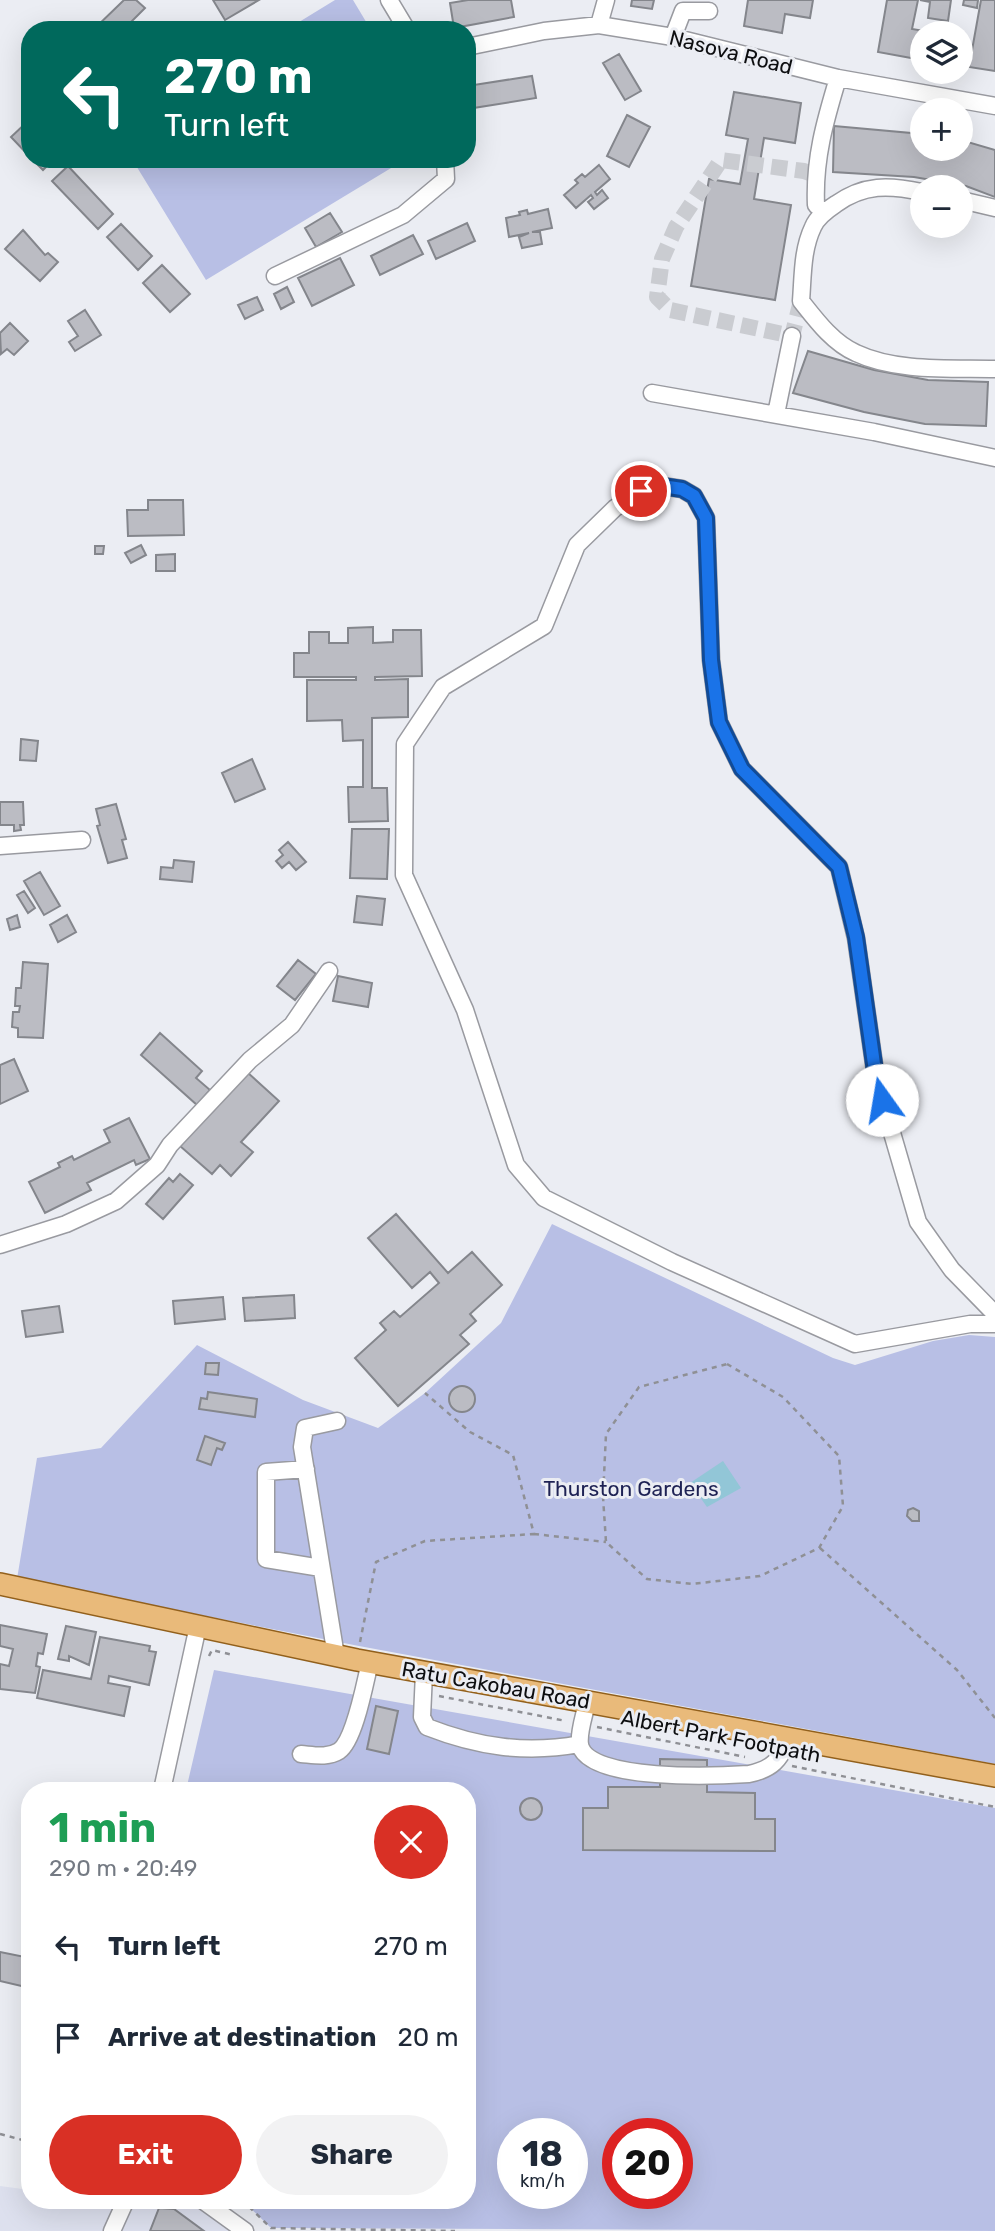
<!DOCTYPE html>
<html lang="en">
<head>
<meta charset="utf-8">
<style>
	body { margin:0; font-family:Rubik,sans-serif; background:#f2f2f3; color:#1f2937; height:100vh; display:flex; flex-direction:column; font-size:26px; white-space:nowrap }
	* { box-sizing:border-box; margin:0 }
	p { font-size:23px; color:#747a83 }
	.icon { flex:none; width:38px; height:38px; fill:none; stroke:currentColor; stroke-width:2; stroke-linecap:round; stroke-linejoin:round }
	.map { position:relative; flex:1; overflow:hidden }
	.panel { position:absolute; left:21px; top:1782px; width:455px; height:427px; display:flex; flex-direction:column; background:#fff; border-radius:28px; box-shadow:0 7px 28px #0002 }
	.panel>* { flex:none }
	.hud { position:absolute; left:21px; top:21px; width:455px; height:147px; border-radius:28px; box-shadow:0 7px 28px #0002; background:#00695c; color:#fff; overflow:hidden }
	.fabs { position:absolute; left:910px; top:21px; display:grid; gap:14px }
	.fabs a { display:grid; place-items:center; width:63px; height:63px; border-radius:50%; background:#fff; box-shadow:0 7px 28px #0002; font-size:35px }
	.speed { position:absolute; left:497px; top:2118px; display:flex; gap:14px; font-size:35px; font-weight:700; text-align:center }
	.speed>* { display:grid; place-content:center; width:91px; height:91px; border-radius:50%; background:#fff; box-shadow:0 7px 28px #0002; line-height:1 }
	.speed small { font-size:18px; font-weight:400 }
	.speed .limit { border:10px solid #d22; background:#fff; color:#111 }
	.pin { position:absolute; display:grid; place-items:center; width:60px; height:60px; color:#fff; margin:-30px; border:4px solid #fff; border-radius:50%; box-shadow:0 2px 7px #0007 }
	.me { position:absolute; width:77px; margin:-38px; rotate:347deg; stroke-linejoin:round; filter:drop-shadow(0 0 5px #0008) }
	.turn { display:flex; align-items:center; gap:24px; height:147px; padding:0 28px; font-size:32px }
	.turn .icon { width:91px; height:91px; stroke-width:2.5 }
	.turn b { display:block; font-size:49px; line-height:60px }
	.round { display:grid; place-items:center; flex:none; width:74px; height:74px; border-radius:37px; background:#f2f2f3 }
	.headline { display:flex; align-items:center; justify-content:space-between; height:119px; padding:0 28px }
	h1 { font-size:42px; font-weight:700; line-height:52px; color:#1e9e55 }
	.button { display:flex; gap:14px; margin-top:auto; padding:14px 28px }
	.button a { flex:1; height:80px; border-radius:42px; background:#d93025; color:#fff; font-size:28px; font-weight:700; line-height:80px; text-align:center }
	.button a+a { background:#f2f2f3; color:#1f2937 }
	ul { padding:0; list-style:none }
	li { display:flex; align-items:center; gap:21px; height:91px; padding:0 28px }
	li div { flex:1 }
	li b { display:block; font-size:26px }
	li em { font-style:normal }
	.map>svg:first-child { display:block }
	.built { fill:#dde0ee }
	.green { fill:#b8bfe5; fill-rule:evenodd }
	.water { fill:#92c6d7 }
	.building { fill:#bbbcc3; stroke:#84868c; stroke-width:2 }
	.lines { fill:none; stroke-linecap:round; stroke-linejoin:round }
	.minor-tunnel { stroke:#caccd1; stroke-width:16; stroke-dasharray:16 8; stroke-linecap:butt }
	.minor-casing { stroke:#999aa0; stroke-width:19 }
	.major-casing { stroke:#92601c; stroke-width:24 }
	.path { stroke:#8f9095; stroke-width:2.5; stroke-dasharray:5 5; stroke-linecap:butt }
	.minor { stroke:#fff; stroke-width:16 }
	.major { stroke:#e9ba7a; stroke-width:21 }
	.route-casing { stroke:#114b97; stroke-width:18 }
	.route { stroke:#1a73e8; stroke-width:12 }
	.labels { text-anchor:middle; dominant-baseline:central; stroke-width:6; stroke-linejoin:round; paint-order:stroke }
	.street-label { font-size:21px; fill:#0d0e10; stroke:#ebedf3 }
	.park-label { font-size:21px; fill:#1e2254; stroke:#ebedf3 }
</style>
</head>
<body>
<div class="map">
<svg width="995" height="2231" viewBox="0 0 995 2231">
	<rect width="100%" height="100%" fill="#ebedf3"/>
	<path class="built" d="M0 2186 30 2190V2200H120L144 2203 146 2200H205L248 2231H0Z"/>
	<path class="green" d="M335 0H353L371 30H286Z
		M132 159H406L206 280Z
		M552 1224 833 1358 855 1365 933 1341 969 1335 995 1337V1764L359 1646 17 1579 37 1458 101 1448 197 1345 303 1400 378 1428 425 1393 501 1323Z
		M214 1670 995 1808V2231L271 2228 242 2200H467V1790H186ZM513 2133H572V2193H513ZM618 2133H677V2193H618Z"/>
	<path class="water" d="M723 1461 741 1488 707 1507 690 1483Z"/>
	<path class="building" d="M124 0H136L145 8 123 30H93Z
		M213 0H259L225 20Z
		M468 0H511L514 17 454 28 450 3Z
		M632 0H654L652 9 631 6Z
		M748 0H813L810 18 785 14 782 33 744 26Z
		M887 0H918L912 29 936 33H922V60L878 52Z
		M920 0H951L948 21 928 18 930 2Z
		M964 0H978L977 8 963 5Z
		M981 0H995V71L969 67Z
		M619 54 641 91 625 100 603 63Z
		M532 76 536 98 467 109V86Z
		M734 92 801 103 795 143 764 138 754 199 791 205 775 300 691 286 709 179 740 184 748 139 726 135Z
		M627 115 650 127 629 167 607 156Z
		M26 123 30 127V157L11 137Z
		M834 126 922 134V149H961V140L995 150V197L966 186 914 177 833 172Z
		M32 159H54L43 170Z
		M599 165 610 179 595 192 597 195 602 190 608 198 594 209 588 202 593 198 591 195 576 208 564 195 578 183 575 180 582 174 585 177Z
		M68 166 113 214 98 229 52 181Z
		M548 209 552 228 532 232H540L542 244 522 248 519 237 529 233 509 237 506 218 520 215 519 212 527 210 528 214Z
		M330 213 342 232 316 247 305 228Z
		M467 223 475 241 436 259 428 241Z
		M121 224 152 256 138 270 107 237Z
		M23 230 45 255 48 253 58 262 40 281 5 249Z
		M413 235 423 254 380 275 371 256Z
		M340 258 354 285 312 306 298 278Z
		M162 265 190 294 170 312 143 283Z
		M287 287 294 302 281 309 274 294Z
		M257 297 263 310 245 319 238 305Z
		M85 310 101 335 75 351 69 342 78 336 68 321Z
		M10 323 28 341 14 355 7 349 1 354 0 333Z
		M808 351 874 370 928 380 988 382 986 426 925 424 864 412 793 393Z
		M148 500H183L184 535 128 536 127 510H148Z
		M141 545 146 555 131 563 125 553Z
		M95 546H104L103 554H95Z
		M175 554V571H156V555Z
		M373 627V643L393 642V630H421L422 676 375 677V680L408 679V717L372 718V788H387L388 821 349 822 348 787H363V740L343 741 342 720 307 721V680H356V677H294V653H309V632H329V643H348V628Z
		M21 739 38 741 36 761 20 760Z
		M252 759 265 789 235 802 222 773Z
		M0 802H23L24 825H20L21 830 14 831V825H0Z
		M116 804 126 839 122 840 127 858 108 863 97 826 100 825 96 809Z
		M352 829H389L387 879 350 878Z
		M288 842 306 862 296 870 289 862 282 868 276 861 283 855 279 850Z
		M174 860 194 862 192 882 160 879 161 867 173 868Z
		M40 872 60 906 44 915 24 881Z
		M24 891 35 908 28 913 17 895Z
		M357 896 385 899 382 925 354 922Z
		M17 915 20 927 10 930 7 919Z
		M67 915 76 932 58 942 50 925Z
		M298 960 316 974 295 1000 277 986Z
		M23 962 48 964 43 1038 18 1037V1028L12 1027 13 1012H19L20 1006H15L16 988H21Z
		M338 976 372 983 368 1007 333 1001Z
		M160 1033 202 1071 196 1078 210 1090 197 1105 141 1055Z
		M14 1059 28 1091 0 1104V1065Z
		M247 1072 279 1101 241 1142 253 1152 231 1176 220 1165 212 1174 180 1146Z
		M129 1118 150 1159 136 1165 134 1160 87 1183 91 1190 45 1213 29 1182 60 1167 58 1163 72 1156 74 1160 110 1142 104 1130Z
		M180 1174 193 1185 163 1219 146 1204 169 1178 173 1182Z
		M396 1214 448 1273 472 1252 502 1285 470 1314 476 1321 460 1335 469 1344 398 1406 355 1358 386 1330 380 1323 394 1311 400 1317 439 1283 430 1272 412 1288 368 1238Z
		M294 1295 295 1318 245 1321 243 1298Z
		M223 1297 225 1319 175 1324 173 1301Z
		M59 1306 63 1332 26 1337 22 1311Z
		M206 1363H219L218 1375 205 1374Z
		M449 1399a13 13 0 1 1 26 0a13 13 0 1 1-26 0Z
		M208 1392 257 1399 255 1417 199 1409 201 1398 207 1399Z
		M205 1436 225 1443 222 1450 217 1448 211 1465 197 1460Z
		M913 1508 919 1511V1521H912L907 1516 908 1510Z
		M0 1625 47 1634 43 1654 38 1653 36 1666 40 1667 35 1693 0 1689V1664L9 1666 13 1649 0 1646Z
		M66 1626 96 1632 89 1665 69 1656V1661L58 1659Z
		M100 1637 150 1646 149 1651 156 1652 149 1685 109 1676 108 1683 130 1687 124 1716 37 1698 43 1670 91 1679Z
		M376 1706 398 1711 389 1754 367 1749Z
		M660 1759 707 1760V1792L755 1793V1819H775V1851L583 1850V1808H608V1787H660Z
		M520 1809a11 11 0 1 1 22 0a11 11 0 1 1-22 0Z
		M0 1952 30 1958V1988L0 1981Z
		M159 2208 174 2209 204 2231H150Z"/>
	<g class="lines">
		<path class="minor-tunnel" d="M801 301 792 336 670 310 657 297 662 259 676 227 721 160 804 171 815 175"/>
		<defs>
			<path id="minor" d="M389 0 407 30
				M599 25 606 0
				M673 37 683 11H709
				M467 47 544 31 599 25 673 37 838 78 995 106
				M922 192C889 185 864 184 836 204 827 210 817 217 813 227 802 250 803 276 801 301 816 320 833 343 856 353 896 372 951 368 995 369
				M961 200 995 208
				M824 212 816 205C814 159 825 121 838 78
				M275 276 403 215 446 179 445 159
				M652 393 874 432 995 458
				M776 414 792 336
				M0 846 82 840
				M0 1245 66 1224 116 1201 157 1165 170 1145 250 1060 292 1025 329 971
				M995 1314 952 1270 918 1222 876 1078 856 938 839 867 742 769 719 722 711 660 706 518 694 496 682 489 662 486 641 491 615 508 577 545 544 626 443 687 405 744 404 875 465 1010 516 1165 544 1198 672 1262 855 1344 970 1324H995
				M306 1469 266 1472V1559L321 1568
				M336 1656 302 1447 305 1428 337 1421
				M424 1673 422 1717 427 1727C478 1747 526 1754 580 1744
				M587 1702C585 1714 578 1732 580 1745 588 1782 718 1776 749 1774 773 1769 779 1760 790 1739
				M301 1754C314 1755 328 1758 339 1751 355 1740 365 1682 370 1662
				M162 1790 198 1626
				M202 2200 245 2231
				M112 2231 126 2200"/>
			<path id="major" d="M0 1584 357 1660 995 1776"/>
		</defs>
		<use href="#minor" class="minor-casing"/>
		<use href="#major" class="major-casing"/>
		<path class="path" d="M727 1364 783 1397 839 1456 843 1506 819 1548 760 1576 692 1584 647 1579 606 1542 603 1497 606 1434 639 1387Z
			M534 1534 606 1542
			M820 1548 957 1670 995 1718
			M360 1642 376 1562 425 1541 534 1534 513 1455 470 1432 425 1393
			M209 1656 212 1650 233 1655
			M439 1696 566 1721
			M597 1727 745 1757
			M792 1766 995 1807
			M0 2134 30 2142
			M242 2200 271 2228 455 2231"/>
		<use href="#minor" class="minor"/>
		<use href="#major" class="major"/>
	</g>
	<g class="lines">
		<defs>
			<path id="route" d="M641 491 662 486 682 489 694 496 706 518 711 660 719 722 742 769 839 867 856 937 876 1078 882 1100"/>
		</defs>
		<use href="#route" class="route-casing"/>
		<use href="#route" class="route"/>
	</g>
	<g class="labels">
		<g class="street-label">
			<text transform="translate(731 52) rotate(14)">Nasova Road</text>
			<text transform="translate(496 1685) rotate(10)">Ratu Cakobau Road</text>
			<text transform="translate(721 1736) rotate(11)">Albert Park Footpath</text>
		</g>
		<g class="park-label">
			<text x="631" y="1488">Thurston Gardens</text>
		</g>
	</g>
</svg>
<div class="fabs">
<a><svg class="icon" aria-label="layers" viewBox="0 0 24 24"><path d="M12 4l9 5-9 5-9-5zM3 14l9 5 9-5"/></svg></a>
<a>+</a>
<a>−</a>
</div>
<div class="speed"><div>18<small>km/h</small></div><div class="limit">20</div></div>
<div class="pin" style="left:641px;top:491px;background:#d93025"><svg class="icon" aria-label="arrive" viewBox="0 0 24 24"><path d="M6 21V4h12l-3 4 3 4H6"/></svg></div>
<svg class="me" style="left:882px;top:1100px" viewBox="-20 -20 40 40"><circle r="19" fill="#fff"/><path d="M0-13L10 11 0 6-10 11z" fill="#1a73e8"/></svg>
<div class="hud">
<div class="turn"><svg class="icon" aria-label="left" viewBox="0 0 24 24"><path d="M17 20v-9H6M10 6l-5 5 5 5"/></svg><div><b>270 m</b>Turn left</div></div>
</div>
<section class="panel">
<div class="headline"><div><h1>1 min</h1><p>290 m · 20:49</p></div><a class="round" style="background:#d93025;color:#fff"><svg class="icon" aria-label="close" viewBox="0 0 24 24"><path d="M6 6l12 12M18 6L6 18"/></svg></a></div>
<ul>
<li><svg class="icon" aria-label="left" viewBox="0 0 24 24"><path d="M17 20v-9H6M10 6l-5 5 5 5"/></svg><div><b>Turn left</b></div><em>270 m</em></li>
<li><svg class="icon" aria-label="arrive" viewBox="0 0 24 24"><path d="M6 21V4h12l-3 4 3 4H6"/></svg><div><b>Arrive at destination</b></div><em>20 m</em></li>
</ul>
<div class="button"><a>Exit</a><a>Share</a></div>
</section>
</div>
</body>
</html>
